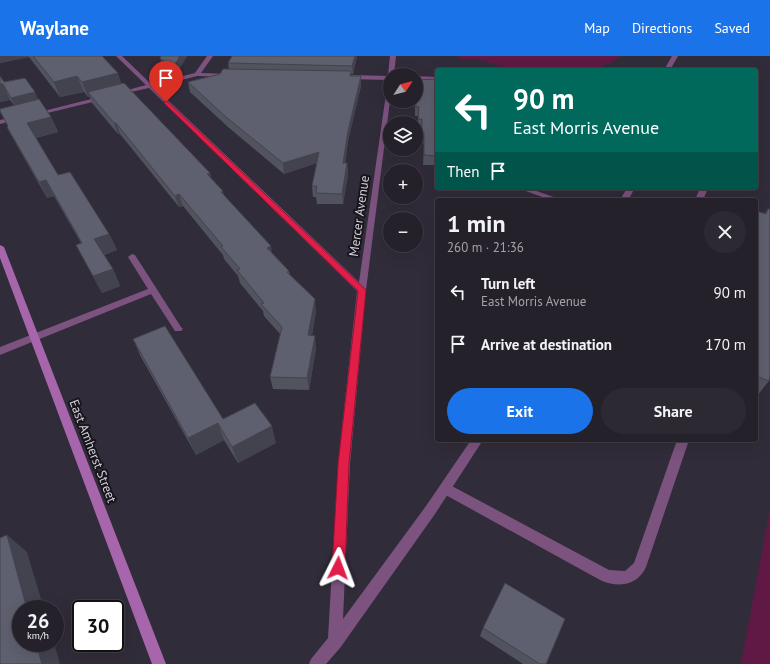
<!DOCTYPE html>
<html lang="en">
<head>
<meta charset="utf-8">
<style>
	body { margin:0; font-family:"PT Sans",sans-serif; background:#2d2933; color:#f1f3f6; height:100vh; display:flex; flex-direction:column; font-size:15px; white-space:nowrap }
	* { box-sizing:border-box; margin:0 }
	p { font-size:13px; color:#a3a3a9 }
	.icon { flex:none; width:22px; height:22px; fill:none; stroke:currentColor; stroke-width:2; stroke-linecap:round; stroke-linejoin:round }
	.map { position:relative; flex:1; overflow:hidden }
	.drawer { position:absolute; left:435px; top:142px; width:323px; height:244px; display:flex; flex-direction:column; background:#25212b; border-radius:4px; box-shadow:0 4px 16px #0002,0 0 0 1px #423e47 }
	.drawer>* { flex:none }
	.top-card { position:absolute; left:435px; top:12px; width:323px; height:122px; border-radius:4px; box-shadow:0 4px 16px #0002,0 0 0 1px #423e47; background:#00695c; color:#fff; overflow:hidden }
	.needle { width:26px; rotate:54deg }
	.fabs { position:absolute; left:383px; top:12px; display:grid; gap:8px }
	.fabs a { display:grid; place-items:center; width:40px; height:40px; border-radius:50%; background:#25212b; box-shadow:0 4px 16px #0002,0 0 0 1px #423e47; font-size:20px }
	.speed { position:absolute; left:12px; top:544px; display:flex; gap:8px; font-size:20px; font-weight:700; text-align:center }
	.speed>* { display:grid; place-content:center; width:52px; height:52px; border-radius:50%; background:#25212b; box-shadow:0 4px 16px #0002,0 0 0 1px #423e47; line-height:1 }
	.speed small { font-size:10px; font-weight:400 }
	.speed .limit { border:2px solid #111; border-radius:6px; background:#fff; color:#111 }
	.pin { position:absolute; display:grid; place-items:center; width:34px; height:34px; color:#fff; margin:-41px -17px; border-radius:50% 50% 50% 0; rotate:-45deg; box-shadow:0 0 4px #0007 }
	.pin .icon { rotate:45deg }
	.me { position:absolute; width:44px; margin:-22px; rotate:3deg; stroke-linejoin:round; filter:drop-shadow(0 0 3px #0008) }
	.turn { display:flex; align-items:center; gap:14px; height:84px; padding:0 12px; font-size:18px }
	.turn .icon { width:52px; height:52px; stroke-width:2.5 }
	.turn b { display:block; font-size:28px; line-height:34px }
	.then { display:flex; align-items:center; height:38px; padding:0 12px; background:#0003; gap:8px; font-size:15px }
	.round { display:grid; place-items:center; flex:none; width:42px; height:42px; border-radius:21px; background:#2d2933 }
	.headline { display:flex; align-items:center; justify-content:space-between; height:68px; padding:0 12px }
	h1 { font-size:24px; font-weight:700; line-height:30px }
	.cta { display:flex; gap:8px; margin-top:auto; padding:8px 12px }
	.cta a { flex:1; height:46px; border-radius:24px; background:#1a73e8; color:#fff; font-size:16px; font-weight:700; line-height:46px; text-align:center }
	.cta a+a { background:#2d2933; color:#f1f3f6 }
	ul { padding:0; list-style:none }
	li { display:flex; align-items:center; gap:12px; height:52px; padding:0 12px }
	li div { flex:1 }
	li b { display:block; font-size:15px }
	li em { font-style:normal }
	header { display:flex; align-items:center; gap:24px; box-sizing:border-box; height:56px; padding:0 20px; background:#1a73e8; color:#fff }
	header strong { font-size:19px }
	nav { display:flex; gap:22px; margin-inline-start:auto; font-size:14px }
	.map>svg:first-child { display:block }
	.green { fill:#5f1944 }
	.lines { fill:none; stroke-linecap:round; stroke-linejoin:round }
	.lane { fill:#7c537f; fill-rule:evenodd }
	.street { fill:#7c537f; fill-rule:evenodd }
	.secondary { fill:#a765ac; fill-rule:evenodd }
	.wall { fill:#51535f }
	.shaded-wall { fill:#42434e }
	.building { fill:#5e606f; stroke:#42434e }
	.route { fill:#e11d48; stroke:#92132f }
	.labels { text-anchor:middle; dominant-baseline:central; stroke-width:4; stroke-linejoin:round; paint-order:stroke }
	.street-label { font-size:13px; fill:#d3d1d9; stroke:#18161c }
</style>
</head>
<body>
<header>
<strong>Waylane</strong>
<nav><a>Map</a><a>Directions</a><a>Saved</a></nav>
</header>
<div class="map">
<svg width="770" height="608" viewBox="0 0 770 608">
	<rect width="100%" height="100%" fill="#312c39"/>
	<path class="green" d="M459 0H619L615 5 593 14H512L478 3H460Z
		M770 452V608H741Z"/>
	<g class="lines">
		<path class="lane" d="M672 0H678L670 14H664Z
			M517 132H528L562 144H551Z
			M700 132H708L703 144H695Z
			M132 198 135 199 181 271 183 273 181 275H175L151 238 0 299V291L148 233 128 201Z
			M677 384H689L646 511C638 529 619 532 602 525L442 437 440 433 442 429 446 428 450 429 609 514 625 515 634 507Z"/>
		<path class="street" d="M116 0H122L151 28 195 17 207 0H213L201 17 232 18V20L230 21 197 20 154 31 359 226 388 24 348 23 345 21 348 19 390 20V45L366 234 350 408 343 563 426 450 471 384H483L435 458 340 592 326 608H309L311 603 328 582 338 408 357 235 149 32 117 39V37L146 29Z
			M390 0H396L394 19H390V20L388 19Z
			M416 20 437 21V25L416 24Z
			M103 40 106 42 105 43 35 60 32 58Z
			M18 60 20 61V63L0 68V64Z
			M627 132H635L628 144H620Z"/>
		<path class="secondary" d="M0 189 4 191 166 608H152L0 202Z"/>
	</g>
	<path class="wall" d="M0 0H102L122 28 210 117 211 123 225 141 272 197 289 215 290 219 316 256 312 279 316 292 309 334 273 333 270 321 280 278 264 260 263 255 240 227 238 220 224 203 223 199 183 150 179 151 120 78H118L92 47 90 41H88L84 36 60 41 29 1 0 7Z
		M187 0 175 20 163 11 160 2Z
		M357 0 353 18H351V20H361V30L348 85 345 107H347L348 118 343 148H317L316 141H313L312 130 317 107 284 118 228 71 190 36 188 26 220 18 229 13 228 7Z
		M0 20 4 26 38 44 51 61 58 76 36 82 58 119 109 178 117 194 104 199 113 213 120 230 102 237 76 189 81 187 54 140 47 142 15 86 7 71 8 70 0 55 14 49 10 44 0 46Z
		M437 23V109H423L424 87H421L422 73 418 72V60H415V45H416Z
		M768 153 769 325 756 341V155L765 157Z
		M133 283 223 363 276 387 238 407 224 384 196 399 141 301Z
		M483 572 546 608H523L480 580Z"/>
	<path class="shaded-wall" d="M0 0H28L29 1 0 7Z
		M180 0H187L175 20 173 12Z
		M355 0H357L353 18 352 10Z
		M118 17 123 33 88 36 90 41H88L82 26Z
		M77 20 84 36 60 41 54 26Z
		M361 20V30L348 85 344 117 343 107 348 75Z
		M0 28H3L10 44 0 46Z
		M35 36 42 52 19 58 11 42Z
		M51 61 58 76 35 82 27 67Z
		M114 67H116L120 78H118Z
		M319 96 320 106 284 118 283 107Z
		M347 107 348 118 343 148 342 138Z
		M210 117 213 129 207 118Z
		M46 124 54 140 47 142 39 126Z
		M223 135 226 147 221 136Z
		M179 138 183 150 179 151 175 140Z
		M109 178 117 194 102 199 94 183Z
		M271 190 273 203 267 192Z
		M113 213 120 230 102 237 93 220Z
		M315 243 316 256 310 291 308 279Z
		M315 280 316 292 309 334 307 322Z
		M218 367 224 384 196 399 188 382Z
		M272 370 276 387 238 407 232 391Z
		M7 479 27 496 44 553H27Z
		M36 587H54L60 608H42Z"/>
	<path class="building" d="M33 0H102L118 17 82 26 77 20 54 26Z
		M161 0H180L173 12 160 2Z
		M232 0H355L352 10 228 7Z
		M223 13 351 15 350 20H361L348 75 343 107H347L342 138 316 137 317 130H312L319 96 283 107 226 61 188 26 220 18Z
		M0 20 4 26 25 22 35 36 11 42 3 28H0Z
		M437 23V100L424 99V77H422V63H418L419 51H416V24Z
		M124 27 210 117 207 118 223 135 221 136 271 190 267 192 289 215 287 216 315 243 308 279 315 280 307 322 270 321 282 271 261 248 264 247 237 214 240 213 221 191 223 190 179 138 175 140 116 67H114L88 36Z
		M39 43 51 61 27 67 58 119 70 116 109 178 94 183 113 213 93 220 76 189 82 187 46 124 39 126 7 71 8 70 0 55V53Z
		M768 153H770V320L769 325 756 320V155L766 158Z
		M165 270 223 363 255 347 272 370 232 391 218 367 188 382 133 283Z
		M7 479 27 553H21V587H36L42 608H0V482Z
		M505 527 565 563 546 608H540L483 572Z"/>
	<path class="route" d="M164 45H167L366 234 349 408 345 512 343 517 338 518 334 517 332 512 338 408 358 235 164 47Z"/>
	<g class="labels">
		<g class="street-label">
			<text transform="translate(359 160) rotate(-82)">Mercer Avenue</text>
			<text transform="translate(93 395) rotate(69)">East Amherst Street</text>
		</g>
	</g>
</svg>
<div class="fabs">
<a><svg class="needle" viewBox="-14 -14 28 28"><path d="M0-13l5 13h-10z" fill="#e53935"/><path d="M0 13l5-13h-10z" fill="#a3a3a9"/></svg></a>
<a><svg class="icon" aria-label="layers" viewBox="0 0 24 24"><path d="M12 4l9 5-9 5-9-5zM3 14l9 5 9-5"/></svg></a>
<a>+</a>
<a>−</a>
</div>
<div class="speed"><div>26<small>km/h</small></div><div class="limit">30</div></div>
<div class="pin" style="left:166px;top:46px;background:#d93025"><svg class="icon" aria-label="arrive" viewBox="0 0 24 24"><path d="M6 21V4h12l-3 4 3 4H6"/></svg></div>
<svg class="me" style="left:338px;top:512px" viewBox="-20 -20 40 40"><path d="M0-17L14 15 0 8-14 15z" fill="#e11d48" stroke="#fff" stroke-width="4"/></svg>
<div class="top-card">
<div class="turn"><svg class="icon" aria-label="left" viewBox="0 0 24 24"><path d="M17 20v-9H6M10 6l-5 5 5 5"/></svg><div><b>90 m</b>East Morris Avenue</div></div>
<div class="then">Then<svg class="icon" aria-label="arrive" viewBox="0 0 24 24"><path d="M6 21V4h12l-3 4 3 4H6"/></svg></div>
</div>
<section class="drawer">
<div class="headline"><div><h1>1 min</h1><p>260 m · 21:36</p></div><a class="round"><svg class="icon" aria-label="close" viewBox="0 0 24 24"><path d="M6 6l12 12M18 6L6 18"/></svg></a></div>
<ul>
<li><svg class="icon" aria-label="left" viewBox="0 0 24 24"><path d="M17 20v-9H6M10 6l-5 5 5 5"/></svg><div><b>Turn left</b><p>East Morris Avenue</p></div><em>90 m</em></li>
<li><svg class="icon" aria-label="arrive" viewBox="0 0 24 24"><path d="M6 21V4h12l-3 4 3 4H6"/></svg><div><b>Arrive at destination</b></div><em>170 m</em></li>
</ul>
<div class="cta"><a>Exit</a><a>Share</a></div>
</section>
</div>
</body>
</html>
